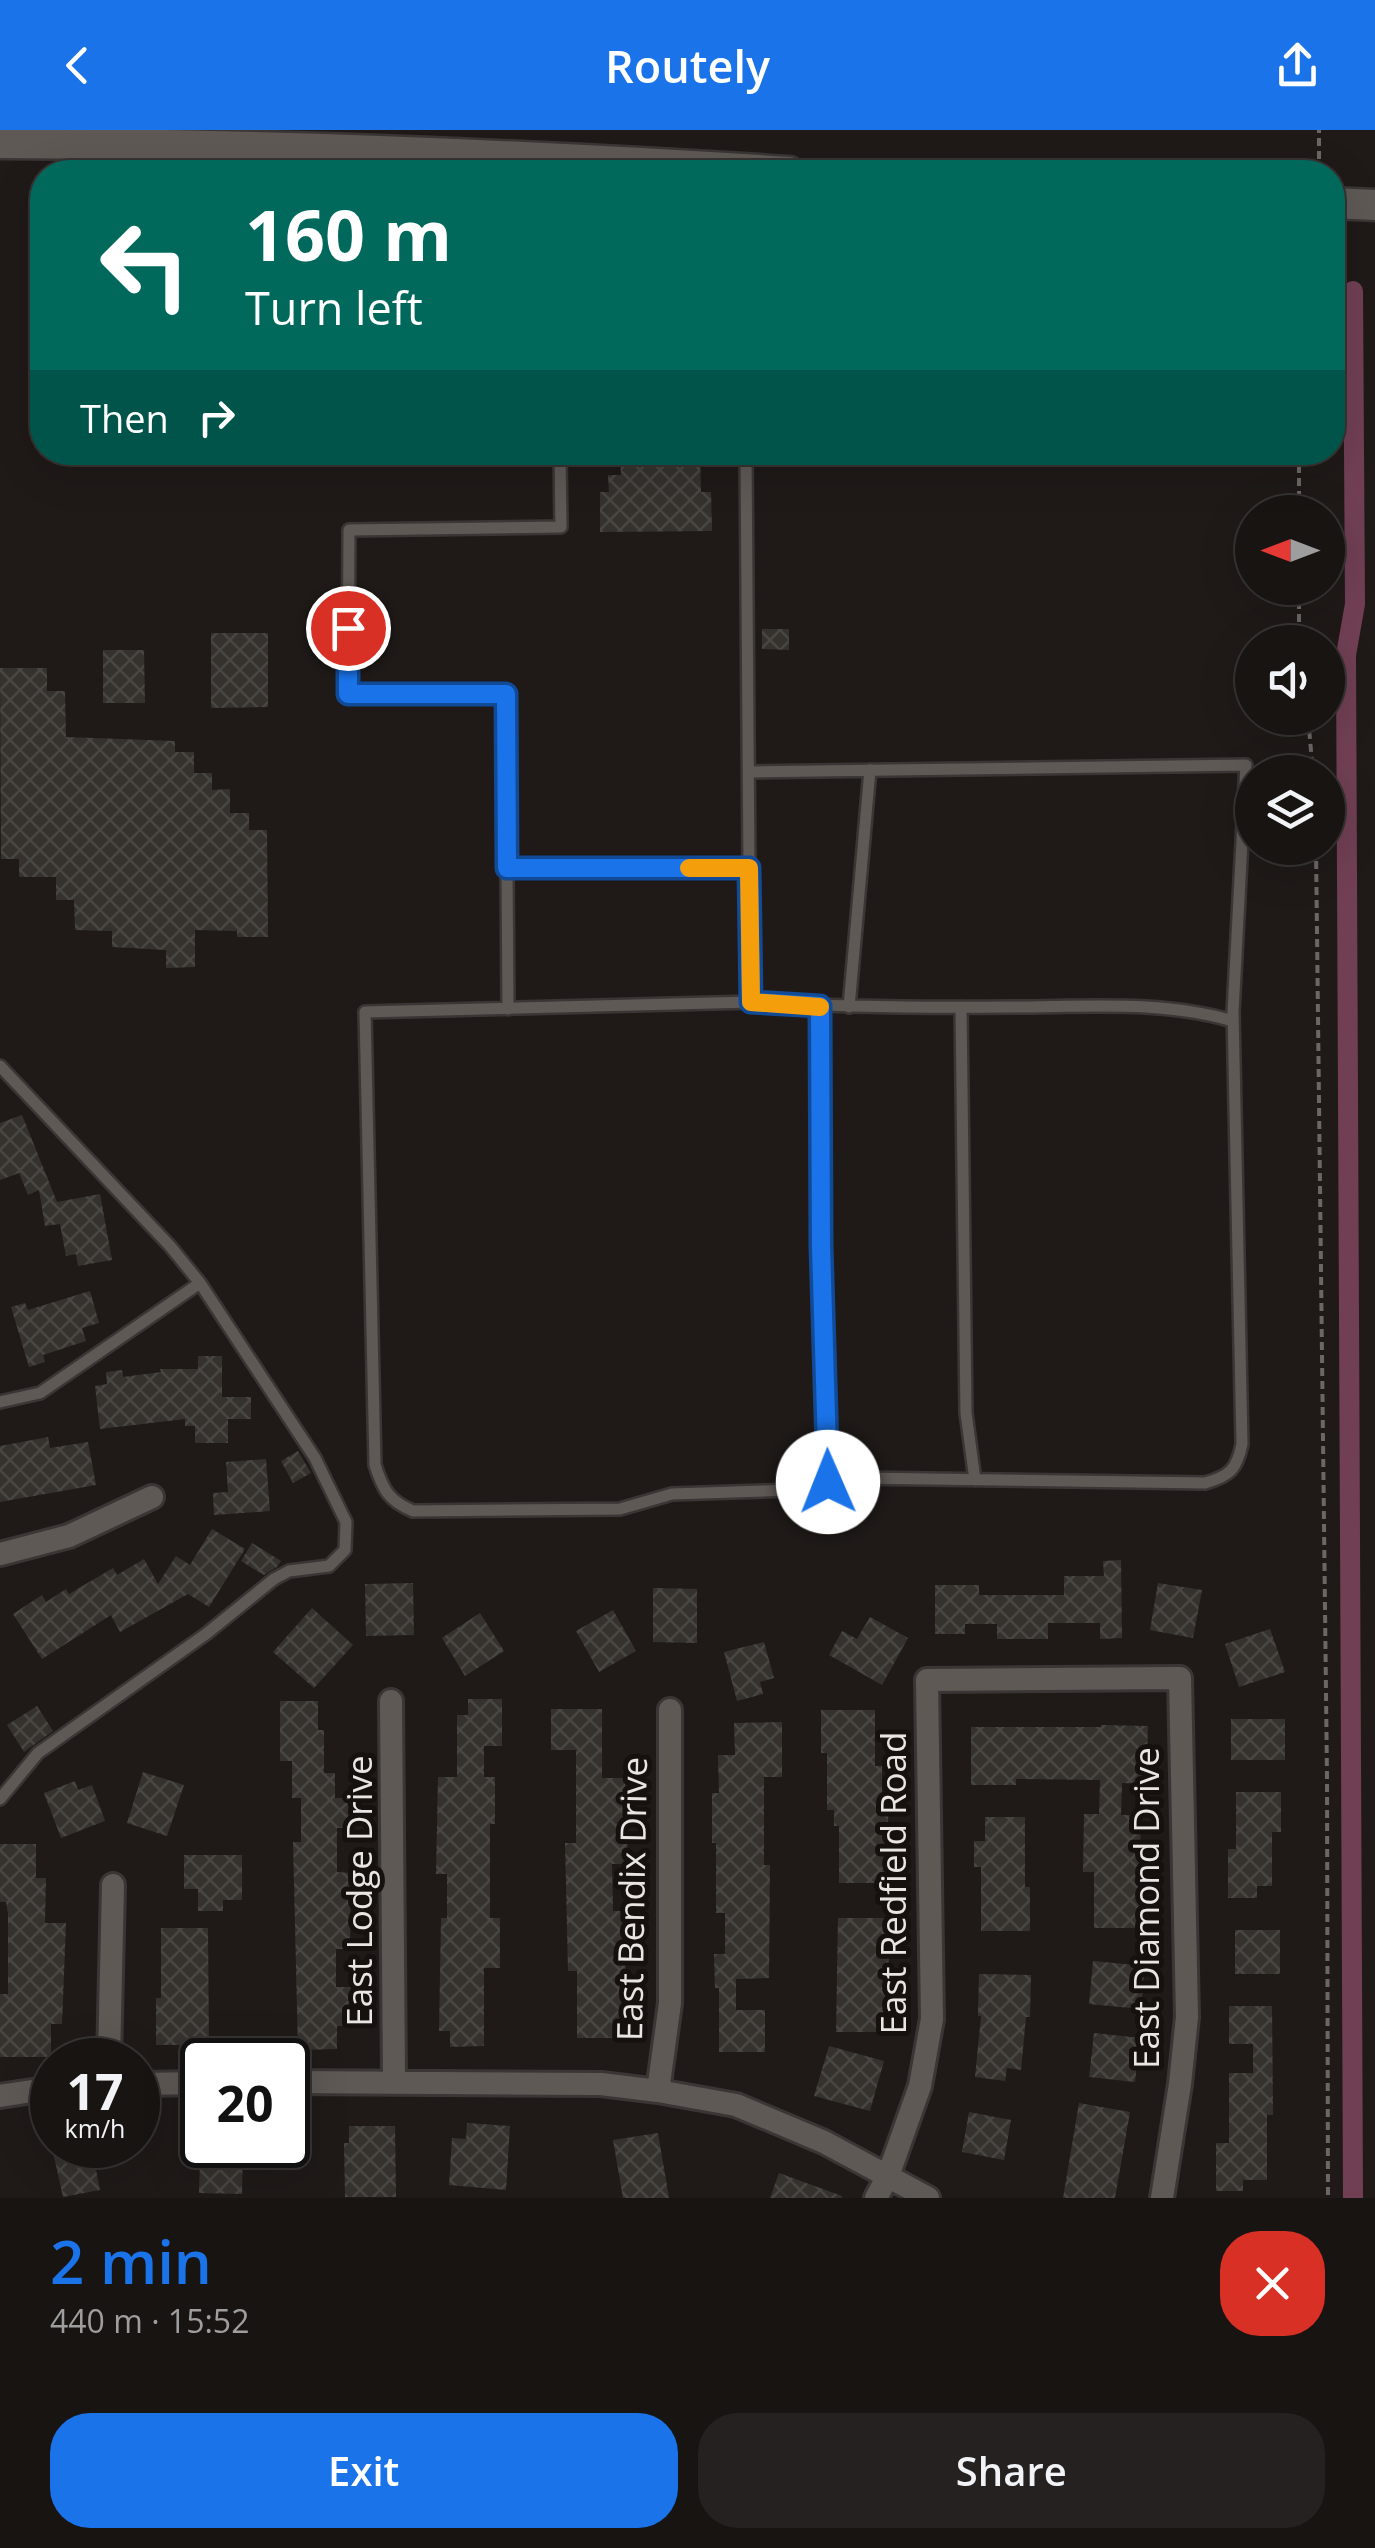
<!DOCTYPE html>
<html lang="en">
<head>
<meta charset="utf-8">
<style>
	body { margin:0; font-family:"Open Sans",sans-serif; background:#242120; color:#f1f3f6; height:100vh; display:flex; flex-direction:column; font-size:38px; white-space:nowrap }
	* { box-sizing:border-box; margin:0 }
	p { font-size:32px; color:#9e9e9f }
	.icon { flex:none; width:55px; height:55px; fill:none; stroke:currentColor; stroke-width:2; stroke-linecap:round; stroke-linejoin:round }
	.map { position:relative; height:2068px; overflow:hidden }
	.sheet { display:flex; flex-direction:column; background:#171412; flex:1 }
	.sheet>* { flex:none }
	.hud { position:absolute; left:30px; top:30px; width:1315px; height:305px; border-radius:40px; box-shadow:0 10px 40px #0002,0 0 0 2px #363332; background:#00695c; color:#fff; overflow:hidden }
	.needle { width:65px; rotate:270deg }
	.tools { position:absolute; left:1235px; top:365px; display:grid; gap:20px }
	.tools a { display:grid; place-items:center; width:110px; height:110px; border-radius:50%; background:#171412; box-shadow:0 10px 40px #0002,0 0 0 2px #363332; font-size:50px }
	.speed { position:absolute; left:30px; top:1908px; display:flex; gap:20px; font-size:50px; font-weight:700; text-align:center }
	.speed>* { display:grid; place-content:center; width:130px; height:130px; border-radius:50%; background:#171412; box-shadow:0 10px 40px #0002,0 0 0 2px #363332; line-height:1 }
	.speed small { font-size:25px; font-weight:400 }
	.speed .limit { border:5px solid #111; border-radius:15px; background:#fff; color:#111 }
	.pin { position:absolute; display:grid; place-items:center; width:85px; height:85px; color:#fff; margin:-42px; border:5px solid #fff; border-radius:50%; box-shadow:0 2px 10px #0007 }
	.me { position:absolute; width:110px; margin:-55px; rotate:359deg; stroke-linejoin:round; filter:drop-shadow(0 0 8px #0008) }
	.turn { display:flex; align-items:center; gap:35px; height:210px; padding:0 50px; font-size:45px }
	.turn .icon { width:130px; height:130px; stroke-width:2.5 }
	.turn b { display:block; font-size:70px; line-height:85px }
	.then { display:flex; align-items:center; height:95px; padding:0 50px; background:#0003; gap:20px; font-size:38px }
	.round { display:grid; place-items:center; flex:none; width:105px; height:105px; border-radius:40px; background:#242120 }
	.summary { display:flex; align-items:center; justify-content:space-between; height:170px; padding:0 50px }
	h1 { font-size:60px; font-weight:600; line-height:75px; color:#1a73e8 }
	.primary-button { display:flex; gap:20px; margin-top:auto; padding:20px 50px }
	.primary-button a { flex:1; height:115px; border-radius:40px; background:#1a73e8; color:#fff; font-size:40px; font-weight:600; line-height:115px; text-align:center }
	.primary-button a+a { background:#242120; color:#f1f3f6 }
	header { display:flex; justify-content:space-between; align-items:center; height:130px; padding:0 50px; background:#1a73e8; color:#fff; font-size:45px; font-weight:600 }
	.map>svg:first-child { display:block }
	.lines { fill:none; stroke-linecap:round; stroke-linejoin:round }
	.canal { stroke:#703f53; stroke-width:20 }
	.building { fill:url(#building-cross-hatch) }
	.service-casing { stroke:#3a3635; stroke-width:16 }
	.minor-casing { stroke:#3a3635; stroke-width:28 }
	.secondary-casing { stroke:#3a3635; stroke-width:35 }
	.path { stroke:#6b6765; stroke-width:4; stroke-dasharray:8 5; stroke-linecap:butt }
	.service { stroke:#5f5956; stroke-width:11 }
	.minor { stroke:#5f5956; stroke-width:22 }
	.secondary { stroke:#5f5956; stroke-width:30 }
	.route-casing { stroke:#114b97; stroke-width:25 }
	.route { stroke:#1a73e8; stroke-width:18 }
	.slow { stroke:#f59e0b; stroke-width:18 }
	.labels { text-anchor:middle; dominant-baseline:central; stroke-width:10; stroke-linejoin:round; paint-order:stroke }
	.street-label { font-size:35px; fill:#e8e5e3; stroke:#16110f }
</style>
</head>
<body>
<header><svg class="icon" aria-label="back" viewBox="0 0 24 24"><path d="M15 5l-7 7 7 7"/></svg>Routely<svg class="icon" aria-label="share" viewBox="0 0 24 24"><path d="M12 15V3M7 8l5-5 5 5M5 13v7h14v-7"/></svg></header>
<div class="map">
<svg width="1375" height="2068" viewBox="0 0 1375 2068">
	<defs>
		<pattern id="building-cross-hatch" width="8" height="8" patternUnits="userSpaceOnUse" patternTransform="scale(2.5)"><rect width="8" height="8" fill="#35322e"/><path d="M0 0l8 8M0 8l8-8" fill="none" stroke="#484642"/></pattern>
	</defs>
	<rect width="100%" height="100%" fill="#1f1a18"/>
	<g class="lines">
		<path class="canal" d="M1353 161 1355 474 1346 525 1353 2068"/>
	</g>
	<path class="building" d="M620 322H700L701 362H711L712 401 600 402V362H609L608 345H621Z
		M762 499H789V520L762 519Z
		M211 503H268V577L211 578Z
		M103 520H144L145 573H103Z
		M0 538H47V561H65L66 607 175 611V622H194V643H212V660L230 659V683H249V700H267L268 807H237V801L195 800V837L166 838V820L112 817V801L75 800 74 770H56V747H19V729H1Z
		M22 985 57 1072 100 1064 112 1130 78 1136 76 1124 66 1126 60 1094 45 1096 39 1060 28 1065 19 1043 0 1050V993Z
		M90 1161 99 1193 82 1198 86 1211 43 1225 45 1232 29 1237 11 1177 25 1173 28 1180Z
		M198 1226H222V1267H251V1289H228V1313H195V1296H185V1289L100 1299 95 1256 107 1254 106 1242 122 1240 123 1247 161 1242 160 1239H198Z
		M48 1307 50 1318 88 1312 96 1355 0 1372V1316Z
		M298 1321 311 1343 293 1353 281 1331Z
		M266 1329 270 1381 214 1385 213 1363 228 1362 226 1332Z
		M212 1399 245 1419 209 1477 188 1464 120 1502 111 1485 42 1529 13 1484 42 1465 46 1472 66 1459 69 1464 113 1438 117 1445 144 1429 158 1454 176 1426 190 1435Z
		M252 1413 281 1431 277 1437 264 1445 241 1431Z
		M1121 1430 1122 1508 1100 1509V1493H1048V1509H997V1494H965V1504H935V1455H979V1465H1064V1446H1104L1103 1431Z
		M413 1453 414 1505 366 1506 365 1454Z
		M1158 1453 1202 1460 1193 1508 1150 1500Z
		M653 1458 697 1459V1513L653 1512Z
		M312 1478 353 1515 314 1558 273 1522Z
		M613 1480 636 1521 599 1542 576 1501Z
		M480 1483 504 1521 465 1546 442 1508Z
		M870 1487 908 1508 882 1555 829 1525 842 1501 857 1509Z
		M1270 1499 1285 1542 1239 1557 1225 1514Z
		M764 1512 774 1548 760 1552 763 1564 737 1571 724 1522Z
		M468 1569H502V1616H484V1647H495V1694H490V1788H500V1838H484V1916L450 1917V1901H439L441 1788H447V1744H436L438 1647H457V1585H468Z
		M280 1571H318V1600H324V1643H335V1668H350V1698H337V1742L351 1743 350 1819H336V1857H351L352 1896H337V1919L298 1920 293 1712H301V1668H292V1631H280Z
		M37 1576 53 1601 24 1622 7 1595Z
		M551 1579H602V1648H625L628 1734H612L613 1781H625L626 1908H577V1841H568L565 1713H576V1620H551Z
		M821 1580H875V1636H882V1663H889L886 1753H839V1696H834V1680H827V1623H821Z
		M1231 1589H1285V1630H1231Z
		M782 1592V1647H764V1735H770L769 1848 736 1849V1880H765V1922H719V1858H715L714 1824H725V1783H716V1713H712V1663H719L718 1625H735L734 1593Z
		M1101 1595 1148 1596 1146 1654 1122 1653 1121 1685H1141L1139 1756H1144V1798H1094V1742H1083L1084 1684H1099L1100 1650 1016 1649V1655H971V1597H1101Z
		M143 1642 184 1655 167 1706 127 1693Z
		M75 1651 78 1660 92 1655 105 1691 61 1708 44 1663Z
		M1236 1662H1281V1702H1272V1756H1257V1768H1228V1719H1236Z
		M985 1687H1025V1757H1030V1801H981V1737H974V1711H985Z
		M0 1714H36V1748H46L45 1793H66L62 1894H51V1927H0V1864H8V1784L6 1772H0Z
		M184 1725H242V1770H223V1781H198V1759H184Z
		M838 1788H889L888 1902H836Z
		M161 1798H208L209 1915H156V1868H161Z
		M1235 1800H1280V1844H1235Z
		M1093 1831 1145 1836 1141 1879 1089 1874Z
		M979 1844 1031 1845 1030 1887H1026L1021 1940 1007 1938 1005 1951 975 1947 981 1886H978Z
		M1229 1876H1272L1273 1985H1267V2050H1243V2061H1216V2013H1229V1943H1253V1914H1229Z
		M1094 1903 1140 1908 1135 1952 1089 1947Z
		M829 1916 884 1931 870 1981 814 1966Z
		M1079 1973 1130 1982 1115 2068H1063Z
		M969 1982 1011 1990 1004 2030 962 2022Z
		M467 1993 510 1996 506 2060 449 2055 452 2008 466 2009Z
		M349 1996H395L396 2067H345L344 2013H349Z
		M658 2003 669 2068H623L613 2010Z
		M91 2015 100 2060 63 2067 53 2022Z
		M193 2015H243L242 2064 199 2063 200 2030H193Z
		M779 2043 842 2066V2068H770Z"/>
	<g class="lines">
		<defs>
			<path id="service" d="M560 322 561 397 349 400 348 564H506L507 739H749L746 322
				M749 642 1246 635 1233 882 1242 1314C1237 1339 1230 1346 1205 1353L859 1348 791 1360 672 1364 620 1379 413 1381C389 1371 383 1360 375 1335L365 882 751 872 749 739
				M507 739 508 879
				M751 872C838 877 924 878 1012 877 1085 877 1162 870 1233 891
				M820 876 821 1116 828 1352
				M849 877 870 640
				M961 877 966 1283 975 1350
				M0 936 170 1116 200 1153 40 1263 0 1272
				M0 1669 38 1623 206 1504 274 1449 289 1441 329 1436 345 1420 346 1392 315 1328 200 1153"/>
			<path id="minor" d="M0 1424 69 1406 152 1367
				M391 1571 394 1951
				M109 1930 113 1755
				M288 1952 601 1954 658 1961 736 1975 824 2012 928 2068
				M138 1954 202 1953
				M658 1961 670 1873V1580
				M0 1966 52 1958
				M876 2068 888 2046 920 1956 932 1889 927 1550 1180 1548 1187 1887 1180 1954 1162 2068"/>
			<path id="secondary" d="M0 13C263 14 526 25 789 42
				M1332 73 1375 75"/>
		</defs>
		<use href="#service" class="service-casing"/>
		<use href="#minor" class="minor-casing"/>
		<use href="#secondary" class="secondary-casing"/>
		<path class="path" d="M1319 42V0
			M1299 322V382
			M1299 458V512
			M1308 588 1313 642
			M1316 718 1327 1647 1328 2068"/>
		<use href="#service" class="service"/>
		<use href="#minor" class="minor"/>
		<use href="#secondary" class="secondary"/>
	</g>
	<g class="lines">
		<defs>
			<path id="route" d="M348 498V564H506L507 738H749L751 872 820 876 821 1116 828 1352"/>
		</defs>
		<use href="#route" class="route-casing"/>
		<use href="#route" class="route"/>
		<path class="slow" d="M689 738H749L751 872 820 877"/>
	</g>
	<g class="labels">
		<g class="street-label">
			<text transform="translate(892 1753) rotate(-90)">East Redfield Road</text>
			<text transform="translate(358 1761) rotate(-90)">East Lodge Drive</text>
			<text transform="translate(631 1769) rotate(-89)">East Bendix Drive</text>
			<text transform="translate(1145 1778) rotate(-90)">East Diamond Drive</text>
		</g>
	</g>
</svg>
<div class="tools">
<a><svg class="needle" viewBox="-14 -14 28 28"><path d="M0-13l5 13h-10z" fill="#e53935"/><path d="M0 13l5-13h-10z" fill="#9e9e9f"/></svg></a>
<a><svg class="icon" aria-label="sound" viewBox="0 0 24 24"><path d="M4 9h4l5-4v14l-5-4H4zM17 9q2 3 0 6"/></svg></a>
<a><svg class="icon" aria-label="layers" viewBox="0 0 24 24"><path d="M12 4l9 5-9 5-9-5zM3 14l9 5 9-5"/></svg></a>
</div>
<div class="speed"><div>17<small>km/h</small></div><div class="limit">20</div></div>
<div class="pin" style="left:348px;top:498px;background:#d93025"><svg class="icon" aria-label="arrive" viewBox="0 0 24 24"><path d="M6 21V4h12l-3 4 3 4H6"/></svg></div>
<svg class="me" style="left:828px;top:1352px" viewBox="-20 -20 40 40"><circle r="19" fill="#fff"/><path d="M0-13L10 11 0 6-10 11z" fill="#1a73e8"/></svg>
<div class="hud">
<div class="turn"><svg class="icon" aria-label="left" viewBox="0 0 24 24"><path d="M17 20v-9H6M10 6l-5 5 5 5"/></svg><div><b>160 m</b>Turn left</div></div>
<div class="then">Then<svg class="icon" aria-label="right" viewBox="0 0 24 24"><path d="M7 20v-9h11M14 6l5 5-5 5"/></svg></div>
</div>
</div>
<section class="sheet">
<div class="summary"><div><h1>2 min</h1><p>440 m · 15:52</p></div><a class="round" style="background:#d93025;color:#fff"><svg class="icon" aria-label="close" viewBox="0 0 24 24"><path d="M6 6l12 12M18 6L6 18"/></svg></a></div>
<div class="primary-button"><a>Exit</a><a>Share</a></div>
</section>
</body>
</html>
